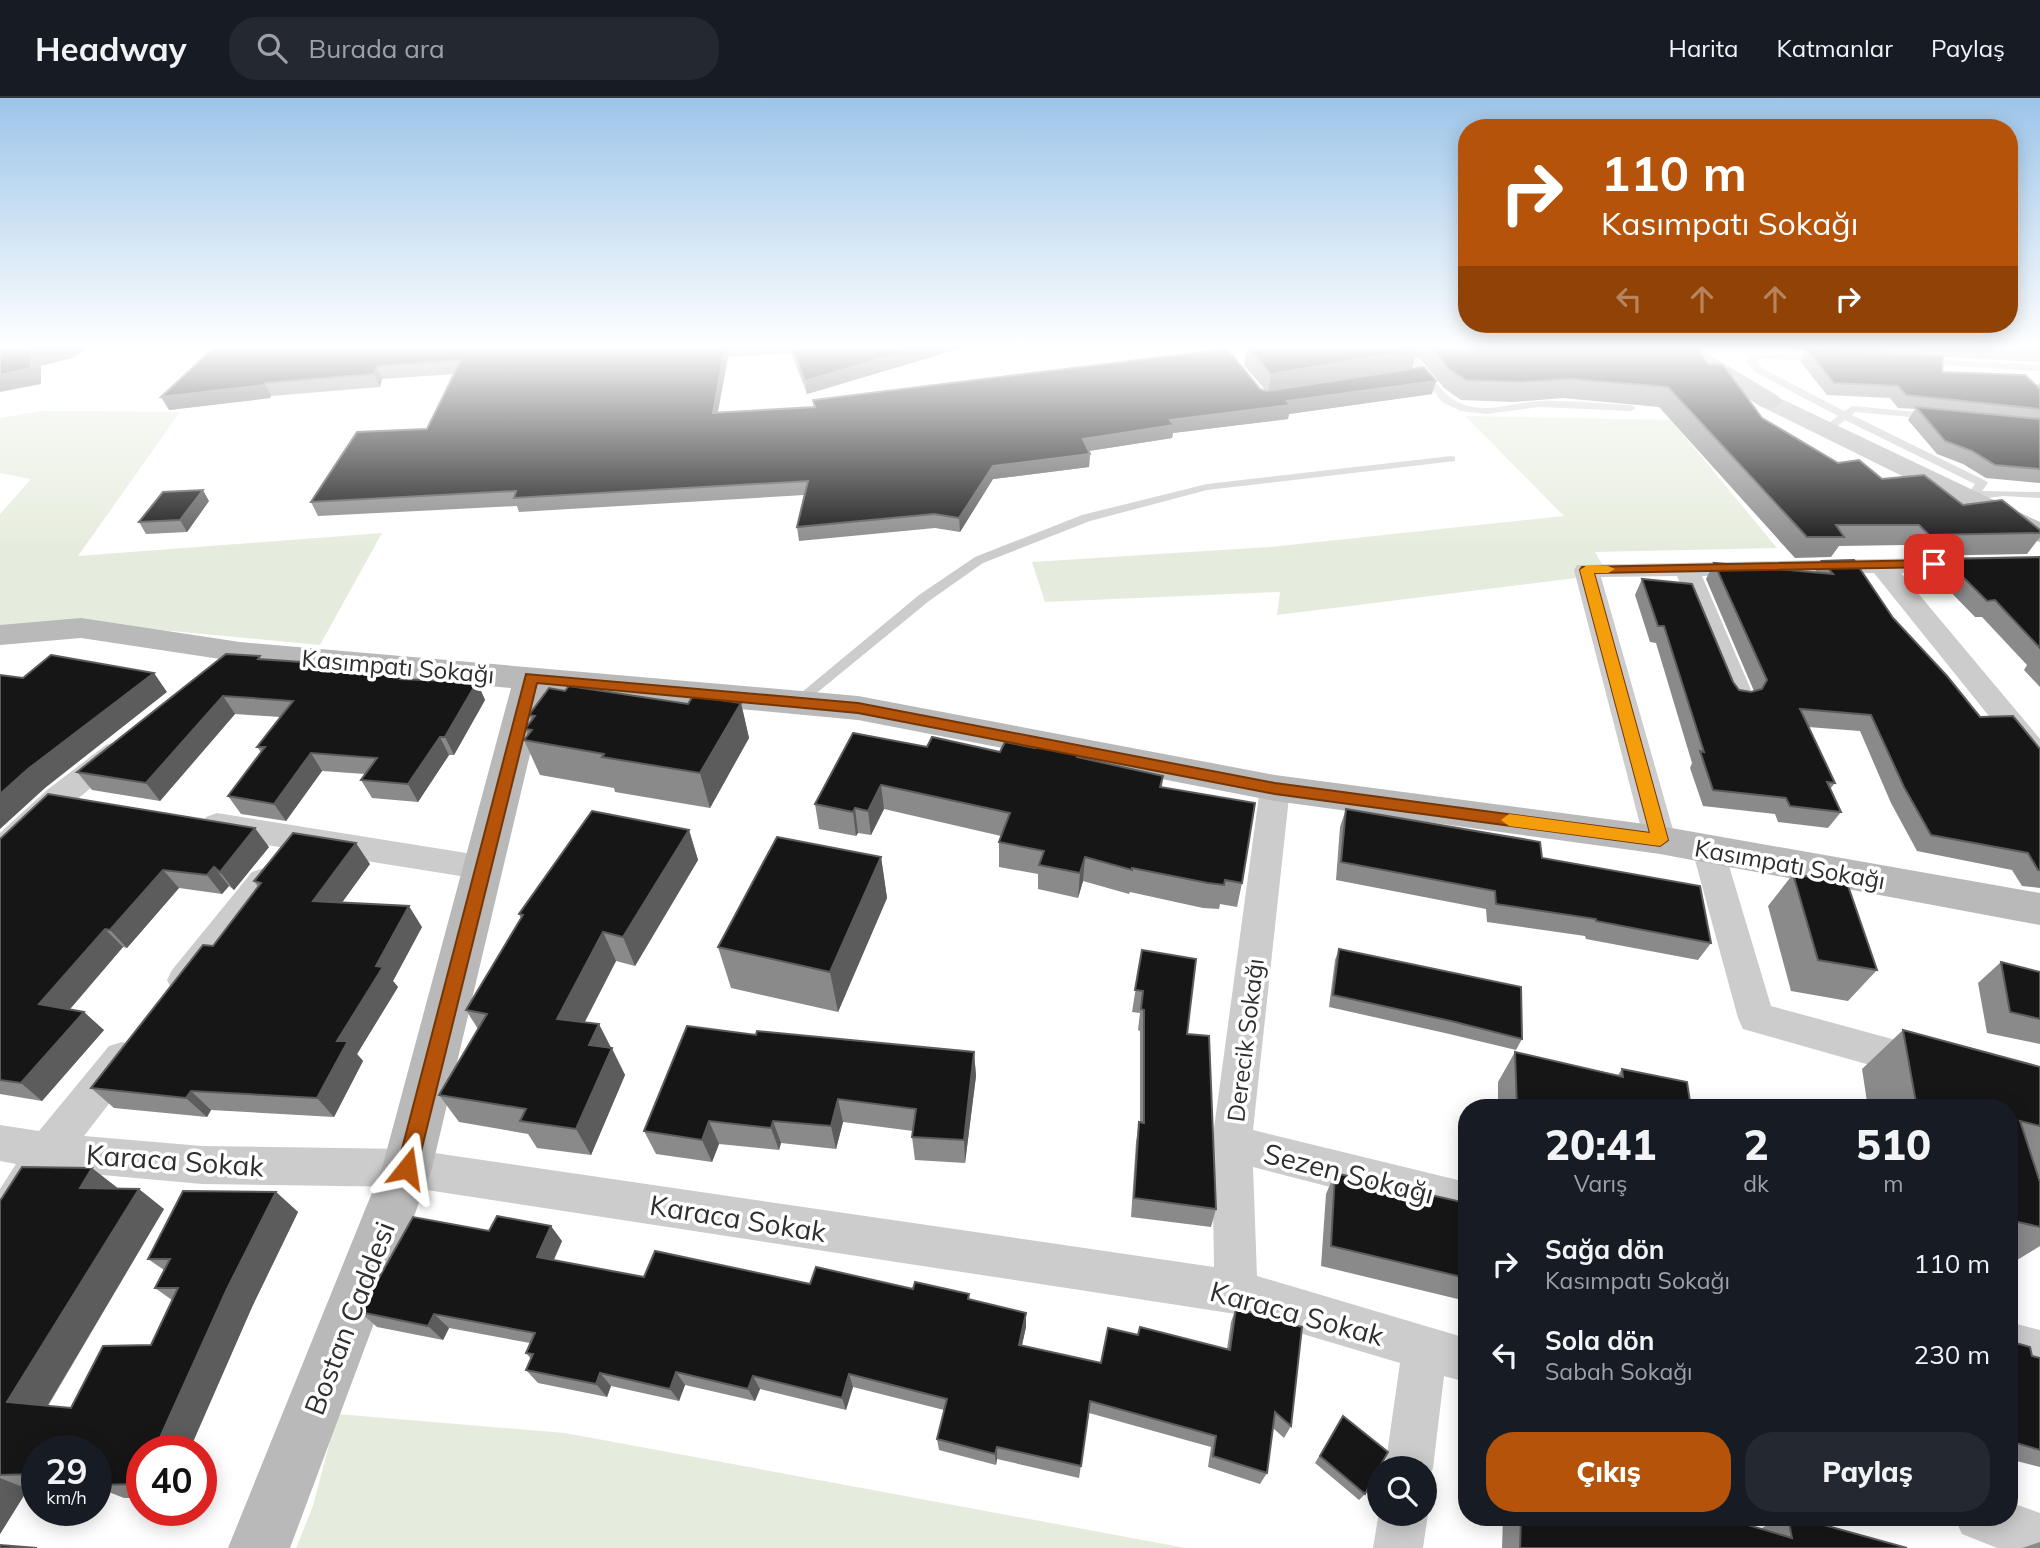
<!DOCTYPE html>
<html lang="tr">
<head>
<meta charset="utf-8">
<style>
	body { margin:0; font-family:Mulish,sans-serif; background:#242831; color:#f1f3f6; height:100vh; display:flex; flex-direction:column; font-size:26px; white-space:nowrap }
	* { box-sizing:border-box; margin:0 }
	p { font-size:23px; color:#9ea1a6 }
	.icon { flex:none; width:38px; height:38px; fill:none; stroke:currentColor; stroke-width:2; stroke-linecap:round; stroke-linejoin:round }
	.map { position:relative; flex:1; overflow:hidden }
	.panel { position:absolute; left:1458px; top:1001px; width:560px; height:427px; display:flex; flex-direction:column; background:#171b24; border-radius:28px; box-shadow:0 4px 18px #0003 }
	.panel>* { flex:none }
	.top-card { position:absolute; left:1458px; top:21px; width:560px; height:214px; border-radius:28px; box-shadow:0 4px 18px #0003; background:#b45309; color:#fff; overflow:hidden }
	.tools { position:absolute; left:1367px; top:1358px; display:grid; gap:14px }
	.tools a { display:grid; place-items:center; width:70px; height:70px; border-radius:50%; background:#171b24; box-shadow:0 4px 18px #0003; font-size:35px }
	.speed { position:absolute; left:21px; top:1337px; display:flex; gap:14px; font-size:35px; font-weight:700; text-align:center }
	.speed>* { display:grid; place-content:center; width:91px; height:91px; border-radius:50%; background:#171b24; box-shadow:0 4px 18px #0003; line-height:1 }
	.speed small { font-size:18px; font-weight:400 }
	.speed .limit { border:10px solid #d22; background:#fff; color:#111 }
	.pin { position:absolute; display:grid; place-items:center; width:60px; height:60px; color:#fff; margin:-30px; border-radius:14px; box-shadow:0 4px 10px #0006 }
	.me { position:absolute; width:77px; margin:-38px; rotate:15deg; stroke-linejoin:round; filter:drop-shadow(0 0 5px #0008) }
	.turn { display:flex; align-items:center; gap:24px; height:147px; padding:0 28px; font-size:32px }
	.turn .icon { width:91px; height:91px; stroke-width:2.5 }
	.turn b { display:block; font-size:49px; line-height:60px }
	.lanes { display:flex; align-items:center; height:66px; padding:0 28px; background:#0003; justify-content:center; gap:35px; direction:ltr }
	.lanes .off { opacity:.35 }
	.eta { display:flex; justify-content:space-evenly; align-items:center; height:119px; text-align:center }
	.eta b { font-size:42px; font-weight:800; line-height:49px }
	.cta { display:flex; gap:14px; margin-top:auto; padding:14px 28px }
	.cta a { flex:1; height:80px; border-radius:28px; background:#b45309; color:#fff; font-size:28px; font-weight:800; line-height:80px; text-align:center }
	.cta a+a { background:#242831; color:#f1f3f6 }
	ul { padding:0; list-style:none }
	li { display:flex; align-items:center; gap:21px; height:91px; padding:0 28px }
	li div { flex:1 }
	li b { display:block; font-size:26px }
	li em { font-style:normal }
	header { display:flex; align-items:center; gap:42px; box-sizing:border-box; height:98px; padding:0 35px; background:#171b24; border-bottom:2px solid #363941 }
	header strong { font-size:33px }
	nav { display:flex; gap:38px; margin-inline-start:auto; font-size:24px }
	.search { width:490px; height:63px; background:#242831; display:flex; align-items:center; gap:18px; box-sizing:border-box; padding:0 24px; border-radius:28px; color:#9ea1a6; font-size:26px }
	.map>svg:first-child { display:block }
	.green { fill:#e6ecdd }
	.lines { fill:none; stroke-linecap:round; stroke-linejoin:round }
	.lane { fill:#ccc; fill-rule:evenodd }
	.street { fill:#ccc; fill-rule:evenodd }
	.secondary { fill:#b9b9b9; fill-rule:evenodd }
	.primary { fill:#a7a7a7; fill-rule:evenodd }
	.wall { fill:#8a8a8a }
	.shaded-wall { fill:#5c5c5c }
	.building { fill:#161616; stroke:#5c5c5c; stroke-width:2 }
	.route { fill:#b45309; stroke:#753606; stroke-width:2 }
	.slow { fill:#f59e0b }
	.labels { text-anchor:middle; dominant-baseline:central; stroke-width:7; stroke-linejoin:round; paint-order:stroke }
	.street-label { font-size:24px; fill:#2f2f2f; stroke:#fff }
	.near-street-label { font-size:28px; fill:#2f2f2f; stroke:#fff }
</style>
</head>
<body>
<header>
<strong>Headway</strong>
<div class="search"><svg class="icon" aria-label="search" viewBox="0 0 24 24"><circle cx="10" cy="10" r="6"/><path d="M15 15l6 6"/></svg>Burada ara</div>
<nav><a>Harita</a><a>Katmanlar</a><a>Paylaş</a></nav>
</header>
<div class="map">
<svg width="2040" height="1450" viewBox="0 0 2040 1450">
	<rect width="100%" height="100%" fill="#fff"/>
	<path class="green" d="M40 313 180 314 78 458 382 435 320 547 87 525 0 531V416L31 381 0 375V320Z
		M1465 318 1671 322 1777 450 1595 454 1608 476 1277 517 1280 494 1045 504 1032 464 1269 449 1564 418Z
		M337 1316 565 1335 1186 1450H296L313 1408Z"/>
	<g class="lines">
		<path class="lane" d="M1375 249C1437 249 1424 293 1465 307 1489 315 1516 304 1540 303 1570 302 1601 306 1631 307L1636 310 1631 313 1540 309 1486 316 1461 313 1442 304 1414 267 1400 258Z
			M1751 256 1826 257 1828 259 1823 262 1758 261 1757 263 1762 270 1844 313 1853 308 1937 316V320L1933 321 1855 314 1852 317 1986 383 1988 385 1982 393 2040 394V400L2004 398 1967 402 1965 400 1975 386 1845 322 1831 333H1823V329L1838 318 1755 274 1747 263Z
			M1923 261 2040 267V273L1920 266V262Z
			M1451 358 1455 359V363L1207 392 1090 423 983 465 929 503 802 607H792L790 604 919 497 975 459 1082 417 1207 386Z"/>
		<path class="street" d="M2040 458V472L1901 475 2040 641V671L2029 668 1874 475 1702 478 1754 599 1750 606 1740 608 1730 606 1726 599 1677 478 1601 479 1676 742 1671 750 1660 754 1649 750 1644 742 1574 472 1577 467Z
			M116 644 126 647 131 654 126 661 69 708 11 763 0 766V735L47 692 106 647Z
			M1275 679 1286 682 1290 690 1253 1032 1466 1084V1124L1253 1069 1257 1178 1466 1240V1284L1444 1278 1433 1370 1424 1388V1370H1385L1400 1265 1236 1216 407 1089 202 1086 58 1073 15 1142 0 1148V1091L16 1066 0 1063V1027L39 1033 109 948 122 944 135 948 141 960 135 972 84 1038 202 1048 407 1051 1214 1169 1212 1045 1260 690 1264 682Z
			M217 715 485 758 497 761 501 770 497 779 485 782 217 739 206 735 201 727 206 719Z
			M1708 739 1719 743 1724 751 1771 908 1936 953 1942 965 1936 977 1923 982 1743 931 1738 920 1692 751 1697 743Z
			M264 770 276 774 281 783 276 792 198 892 185 897 172 892 167 882 172 872 252 774Z
			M2009 1224 2040 1232V1278L2009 1268Z
			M2009 1404 2040 1415V1450H1997L1962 1436 1954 1419H2009Z
			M1424 1408 1428 1416 1423 1450H1373L1379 1414 1424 1416Z"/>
		<path class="secondary" d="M1769 295 2040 424V444L2030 441 1760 308 1756 303 1760 298Z
			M81 520 240 544 858 598 1275 677 1660 728 2040 795V827L1660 756 1275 703 858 622 545 593 432 1070 290 1450H228L382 1070 511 590 240 564 81 540 0 547V527Z"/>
		<path class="primary" d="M1668 249H1696L1778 298 1782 303 1778 308 1769 311 1760 308 1671 254Z
			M1881 249 2040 250V264L1892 256 1884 254Z"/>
	</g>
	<path class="wall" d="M215 249H965L807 296 791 255 728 259 718 314 814 309 813 302 1260 291 1266 293 1244 267 1247 249H1696L1708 266 1762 320 1838 365 1882 381 2040 432V439L2027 456 1915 458 1905 447 1839 448 1831 459 1795 460 1659 309 1563 300 1514 304 1461 302 1444 290 1421 262 1415 258 1412 271 1432 296 1289 316 1288 321 1173 335 1172 340 1089 353 1090 356 1089 369 993 381 960 434 935 430 799 443 797 429 804 397 519 414 517 408 318 418 311 404 427 331 454 276 382 281 380 289 271 298 270 300 169 312Z
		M1789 249H1887L1884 255 1942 274 2037 288 2040 284V385L1986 380 1963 366 1937 356 1908 322 1915 311 1898 310 1890 300 1827 297 1800 263 1806 252 1791 251Z
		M209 403 187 434 146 436 139 424Z
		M2040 459V589L2024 572 2027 567 1982 519H1975L1934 477 1945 461Z
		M1822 463 1893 520 1980 619 2040 651V790L2022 788 2012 772 1917 753 1891 705 1860 633 1808 629 1835 685 1830 691 1841 714 1828 730 1778 724 1775 716 1703 708 1690 670 1692 665 1656 545 1650 544 1635 497 1642 481 1733 584 1739 592 1751 594 1754 593 1706 481 1714 465 1815 474Z
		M262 561 413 582 477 584 485 602 454 657H449L418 704 372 700 361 682 365 676 322 673 286 723 241 716 228 698 261 654 257 649 280 619 235 616 160 703 92 692 77 674Z
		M565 593 688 606 741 605 749 640 710 710 615 694 614 690 540 677 524 642 528 638 525 631 531 623 529 617Z
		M927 649 1078 659 1163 678 1162 689 1242 785 1237 809 1220 806 1219 811 1203 810 1130 794 1129 796 1083 783 1078 800 1038 791V776L999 769V744L1001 738 884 711 871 737 858 735 856 738 819 731 815 706Z
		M1346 711 1542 760 1711 845 1698 862 1586 841 1585 838 1487 824 1486 811 1336 782 1340 729Z
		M689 732 698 762 635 868 616 863 585 924 612 950 625 977 591 1057 537 1050 528 1036 459 1024 439 997 478 931 466 912 521 820 519 816Z
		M0 741 269 749 234 792 229 788 222 796 179 790 127 850 123 849 69 912 104 932 42 1003 0 996Z
		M881 759 887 800 838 914 731 890 718 849Z
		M370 766 342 804 422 829 393 883 398 889 357 956 363 963 334 1019 211 1012 207 1019 114 1010 91 990 213 848 258 789 254 783Z
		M1793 776 1877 872 1848 903 1791 893 1768 808Z
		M1339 851 1522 941 1516 952 1445 935 1329 909 1335 862Z
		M1142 852 1187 936 1216 1111 1211 1129 1131 1119 1136 1044 1139 1024H1140V933L1138 932 1140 915 1132 914Z
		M2001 864 2040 874V946L1987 935 1978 885Z
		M1903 932 2040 969V1079H2038L2040 1084V1148L2009 1167V1010H1868L1862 971Z
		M756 937 974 954 976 978 965 1065 915 1062 912 1039 913 1033 843 1024 836 1051 781 1045 779 1052 719 1046 712 1064 656 1056 644 1033Z
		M1515 954 1618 977 1622 971 1691 1010H1498V984Z
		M1335 1075 1466 1105V1203L1321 1168 1326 1096Z
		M119 1090 164 1111 48 1308 71 1310 151 1247 172 1202 155 1190 164 1172 148 1161 276 1094 298 1114 252 1209 189 1353H142V1400H124L96 1389V1353H37V1391H28L0 1436V1103Z
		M489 1133 562 1143 554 1162 644 1179 913 1191 970 1201 1026 1229 1022 1247 1101 1265 1138 1237 1227 1251 1231 1224 1236 1210 1291 1328 1284 1340 1273 1330 1267 1375 1260 1386 1208 1369 1211 1349 1089 1315 1079 1380 997 1361 996 1367 939 1352 937 1341 944 1312 853 1289 846 1312 760 1291 755 1303 685 1287 679 1303 611 1288 607 1299 538 1285 526 1272 531 1261 526 1255 530 1245 449 1230 443 1242 377 1229 360 1214Z
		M2009 1243 2032 1258 2040 1260V1369L2009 1361Z
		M1343 1318 1365 1396 1359 1402 1315 1365Z
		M1503 1419H1721L1760 1431 1783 1419H1795L1907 1450H1502Z
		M2040 1444V1450H2022Z"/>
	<path class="shaded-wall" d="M46 249H90L72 260 41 268V286L0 294V277L31 253Z
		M725 249H726L728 259 715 328 713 315Z
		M920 249H965L807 296 805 283Z
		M1417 252 1412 271 1268 295 1271 276Z
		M377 268 382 281 380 289 374 276Z
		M1436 283 1432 296 1289 316 1288 321 1173 335 1172 340 1082 354 1083 341 1170 322 1287 303Z
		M265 285 271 298 270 300 169 312 161 299Z
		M1090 356 1089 369 993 381 960 434 959 420 993 368Z
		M203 392 209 403 187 434 180 422Z
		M408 571 417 589 400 581Z
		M154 575 167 594 45 690 0 731V696L28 671Z
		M477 584 485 602 454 657 445 639Z
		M223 598 235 616 160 703 146 685Z
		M741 605 749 640 710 710 700 675Z
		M440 639 449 657 418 704 408 686Z
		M311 655 322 673 286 723 274 706Z
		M881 687 884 711 871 737 868 713Z
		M855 710 858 735 856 738 853 714Z
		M255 730 269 749 234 792 220 774Z
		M689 732 698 762 635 868 623 839Z
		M356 745 370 766 328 824 313 803Z
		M881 759 887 800 838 914 830 874Z
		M1085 759 1083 783 1078 800 1080 775Z
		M214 769 229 788 222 796 207 777Z
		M163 772 179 790 127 850 110 832Z
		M409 808 422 829 393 883 398 889 357 956 363 963 334 1019 317 1000 337 943 376 868Z
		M105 831 123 849 59 924 39 906Z
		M603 834 616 863 572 948 557 921Z
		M84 914 104 932 42 1003 21 985Z
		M599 926 625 977 591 1057 576 1031 589 947Z
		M974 954 976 978 965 1065 964 1042Z
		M191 993 211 1012 207 1019 186 1000Z
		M838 1001 843 1024 836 1051 831 1028Z
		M709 1023 719 1046 712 1064 702 1042Z
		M773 1023 781 1045 779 1052 771 1030Z
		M92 1070 119 1091 80 1090Z
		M139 1091 164 1111 40 1320 7 1304Z
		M276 1094 298 1114 252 1209 189 1353H154L227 1191Z
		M551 1128 562 1143 548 1174 537 1159Z
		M1026 1215V1229L1019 1260V1247Z
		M434 1216 449 1230 443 1242 428 1228Z
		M676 1274 685 1287 679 1303 670 1291Z
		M600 1275 611 1288 607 1299 596 1286Z
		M849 1276 853 1289 846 1312 842 1300Z
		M753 1278 760 1291 755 1303 748 1291Z
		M997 1349V1361L996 1367 995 1356Z
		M0 1380 28 1391 0 1436Z"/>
	<path class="building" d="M0 249H46L31 253V270L0 277Z
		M215 249H725L713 315 815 309 813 302 1227 251 1260 291 1266 293 1424 269 1436 283 1287 303 1290 307 1170 322 1174 327 1083 341 1090 356 993 368 959 420 934 416 797 429 808 383 514 400 516 393 311 404 357 334 427 331 461 262 377 268 374 276 265 285 264 287 161 299Z
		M792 249H920L805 283Z
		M1248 249H1413L1417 252 1271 276Z
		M1432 249H1696L1708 266 1723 267 1762 320 1838 365 1859 362 1882 381 1924 377 1963 407 2002 402 2040 432V435L1929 437 1919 427H1836L1844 439H1807L1668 289 1570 281 1521 284 1466 282 1449 271Z
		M1806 251 1943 258 1942 274 2025 277 2040 291V311L1906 297 1898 288 1834 285Z
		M1916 309 2040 321V371L1995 367 1972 353 1945 343Z
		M203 392 180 422 139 424 163 394Z
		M2040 459V550L1995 502 1987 503 1945 461Z
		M1854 462 1893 520 1947 578 1980 619 2013 618 2040 651V772H2038L2028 755 1931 737 1904 689 1871 617 1800 611 1835 685 1827 684 1841 714 1790 708 1786 700 1713 692 1700 653 1704 654 1664 528H1658L1642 481 1692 486 1733 584 1739 592 1751 594 1762 591 1767 582 1714 465 1833 476 1822 463Z
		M226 556 260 558 258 561 408 571 400 581 477 584 445 639H440L408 686 361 682 377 660 311 655 274 706 228 698 265 649H257L293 603 223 598 146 685 77 674Z
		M51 557 154 575 28 671 0 696V577L23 580Z
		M569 588 688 606 693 598 741 605 700 675 602 659 604 656 524 642 532 632 525 631 535 618 529 617 549 590 565 593Z
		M853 635 927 649 932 639 1000 654 1005 644 1035 650 1036 647 1078 655 1077 659 1163 678 1160 689 1255 705 1242 785 1225 782 1224 787 1208 785 1132 770V772L1085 759 1080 775 1039 767 1044 753 999 744 1010 715 881 687 868 713 855 710 853 714 815 706Z
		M48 696 255 730 220 774 214 769 207 777 163 772 110 832 105 831 39 906 84 914 21 985 0 982V741Z
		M1346 711 1540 744 1542 760 1700 788 1711 845 1596 823V821L1496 806 1495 793 1341 764Z
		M592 713 689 732 623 839 603 834 557 921 599 926 589 947 612 950 576 1031 520 1023 526 1011 439 997 487 916 466 912 523 817 519 816Z
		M293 735 356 745 313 803 409 808 376 868 383 869 337 943H348L317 1000 191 993 186 1000 91 990 203 847 213 848 261 785 254 783Z
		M777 739 881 759 830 874 718 849Z
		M1793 776 1847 785 1877 872 1818 862Z
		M1339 851 1521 889 1522 941 1451 923 1333 897Z
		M1142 852 1196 861 1187 936 1209 938 1216 1111 1134 1100 1139 1024 1144 1025V912L1141 911 1143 893 1135 892Z
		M2001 864 2040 874V921L2010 914Z
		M687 928 756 937 757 933 974 954 964 1042 912 1039 916 1011 838 1001 831 1028 773 1023 771 1030 709 1023 702 1042 644 1033Z
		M1903 932 2040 969V1028L2020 1023 2040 1084V1129L2009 1122V1010H1917Z
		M1515 954 1623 979 1622 971 1687 984 1691 1010H1517Z
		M22 1069 92 1070 80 1090 139 1091 7 1304 71 1310 103 1248 151 1247 178 1190H155L170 1161H148L183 1093 276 1094 227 1191 154 1353H142V1379L138 1386 96 1387V1379L99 1374H96V1353H37V1376L0 1377V1103Z
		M1335 1075 1466 1105V1180L1331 1148Z
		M497 1118 551 1128 537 1159 644 1179 655 1153 810 1186 816 1169 913 1191 915 1184 969 1196 968 1201 1026 1215 1019 1247 1101 1265 1108 1230 1138 1237 1140 1229 1230 1252 1236 1210 1302 1229 1291 1328 1275 1314 1267 1375 1213 1358 1216 1338 1090 1303 1081 1368 997 1349 995 1356 937 1341 947 1301 849 1276 842 1300 753 1278 748 1291 676 1274 670 1291 600 1275 596 1286 526 1272 533 1256 526 1255 535 1235 434 1216 428 1228 360 1214 413 1119 489 1133Z
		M2009 1243 2030 1249 2032 1258 2040 1260V1352L2009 1343Z
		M1343 1318 1388 1354 1365 1396 1320 1358Z
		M1521 1419H1721L1792 1440 1788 1419H1795L1907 1450H1520Z
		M0 1447 37 1450H0Z"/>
	<linearGradient id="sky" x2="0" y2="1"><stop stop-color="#9cc5e9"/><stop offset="0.55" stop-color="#fff"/><stop offset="1" stop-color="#fff" stop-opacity="0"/></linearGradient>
	<rect width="2040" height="452" fill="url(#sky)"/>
	<path class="route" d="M1934 462 1941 466 1939 469 1594 475 1668 742 1660 748 1275 696 858 615 537 585 417 1070 414 1077 407 1079 400 1077 397 1070 526 576 858 605 1275 685 1650 735 1580 472 1582 469Z"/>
	<path class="slow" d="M1586 468H1608L1615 471 1608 475H1594L1668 742 1660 748 1509 728 1501 722 1509 716 1650 735 1580 472Z"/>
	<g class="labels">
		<g class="street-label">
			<text transform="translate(398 568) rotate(5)">Kasımpatı Sokağı</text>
			<text transform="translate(1790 766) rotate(10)">Kasımpatı Sokağı</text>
			<text transform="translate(1245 942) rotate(-83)">Derecik Sokağı</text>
		</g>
		<g class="near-street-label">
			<text transform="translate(175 1062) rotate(4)">Karaca Sokak</text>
			<text transform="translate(1349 1075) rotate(14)">Sezen Sokağı</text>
			<text transform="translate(738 1120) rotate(9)">Karaca Sokak</text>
			<text transform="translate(1297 1215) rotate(15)">Karaca Sokak</text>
			<text transform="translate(349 1220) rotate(-69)">Bostan Caddesi</text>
		</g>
	</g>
</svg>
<div class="tools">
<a><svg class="icon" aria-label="search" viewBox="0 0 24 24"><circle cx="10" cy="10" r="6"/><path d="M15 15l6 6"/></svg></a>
</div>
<div class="speed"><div>29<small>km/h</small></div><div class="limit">40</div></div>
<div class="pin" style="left:1934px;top:466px;background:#d93025"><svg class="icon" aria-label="arrive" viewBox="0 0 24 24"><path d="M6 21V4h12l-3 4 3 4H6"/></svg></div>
<svg class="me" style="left:407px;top:1070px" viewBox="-20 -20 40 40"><path d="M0-17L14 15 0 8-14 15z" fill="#b45309" stroke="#fff" stroke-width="4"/></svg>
<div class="top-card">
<div class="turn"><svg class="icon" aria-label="right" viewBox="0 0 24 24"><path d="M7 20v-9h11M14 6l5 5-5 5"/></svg><div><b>110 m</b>Kasımpatı Sokağı</div></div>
<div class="lanes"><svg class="icon off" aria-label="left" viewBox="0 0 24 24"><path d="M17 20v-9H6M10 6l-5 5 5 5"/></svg><svg class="icon off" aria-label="ahead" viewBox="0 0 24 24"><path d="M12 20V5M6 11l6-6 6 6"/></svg><svg class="icon off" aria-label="ahead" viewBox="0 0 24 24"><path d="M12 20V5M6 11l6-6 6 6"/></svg><svg class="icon" aria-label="right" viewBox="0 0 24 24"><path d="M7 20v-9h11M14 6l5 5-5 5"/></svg></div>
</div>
<section class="panel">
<div class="eta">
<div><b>20:41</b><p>Varış</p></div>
<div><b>2</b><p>dk</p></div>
<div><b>510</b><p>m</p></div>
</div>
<ul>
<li><svg class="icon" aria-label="right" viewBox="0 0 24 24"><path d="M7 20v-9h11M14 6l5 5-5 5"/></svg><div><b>Sağa dön</b><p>Kasımpatı Sokağı</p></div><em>110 m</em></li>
<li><svg class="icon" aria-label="left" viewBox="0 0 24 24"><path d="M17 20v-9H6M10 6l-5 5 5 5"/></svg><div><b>Sola dön</b><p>Sabah Sokağı</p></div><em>230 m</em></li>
</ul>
<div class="cta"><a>Çıkış</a><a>Paylaş</a></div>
</section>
</div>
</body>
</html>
